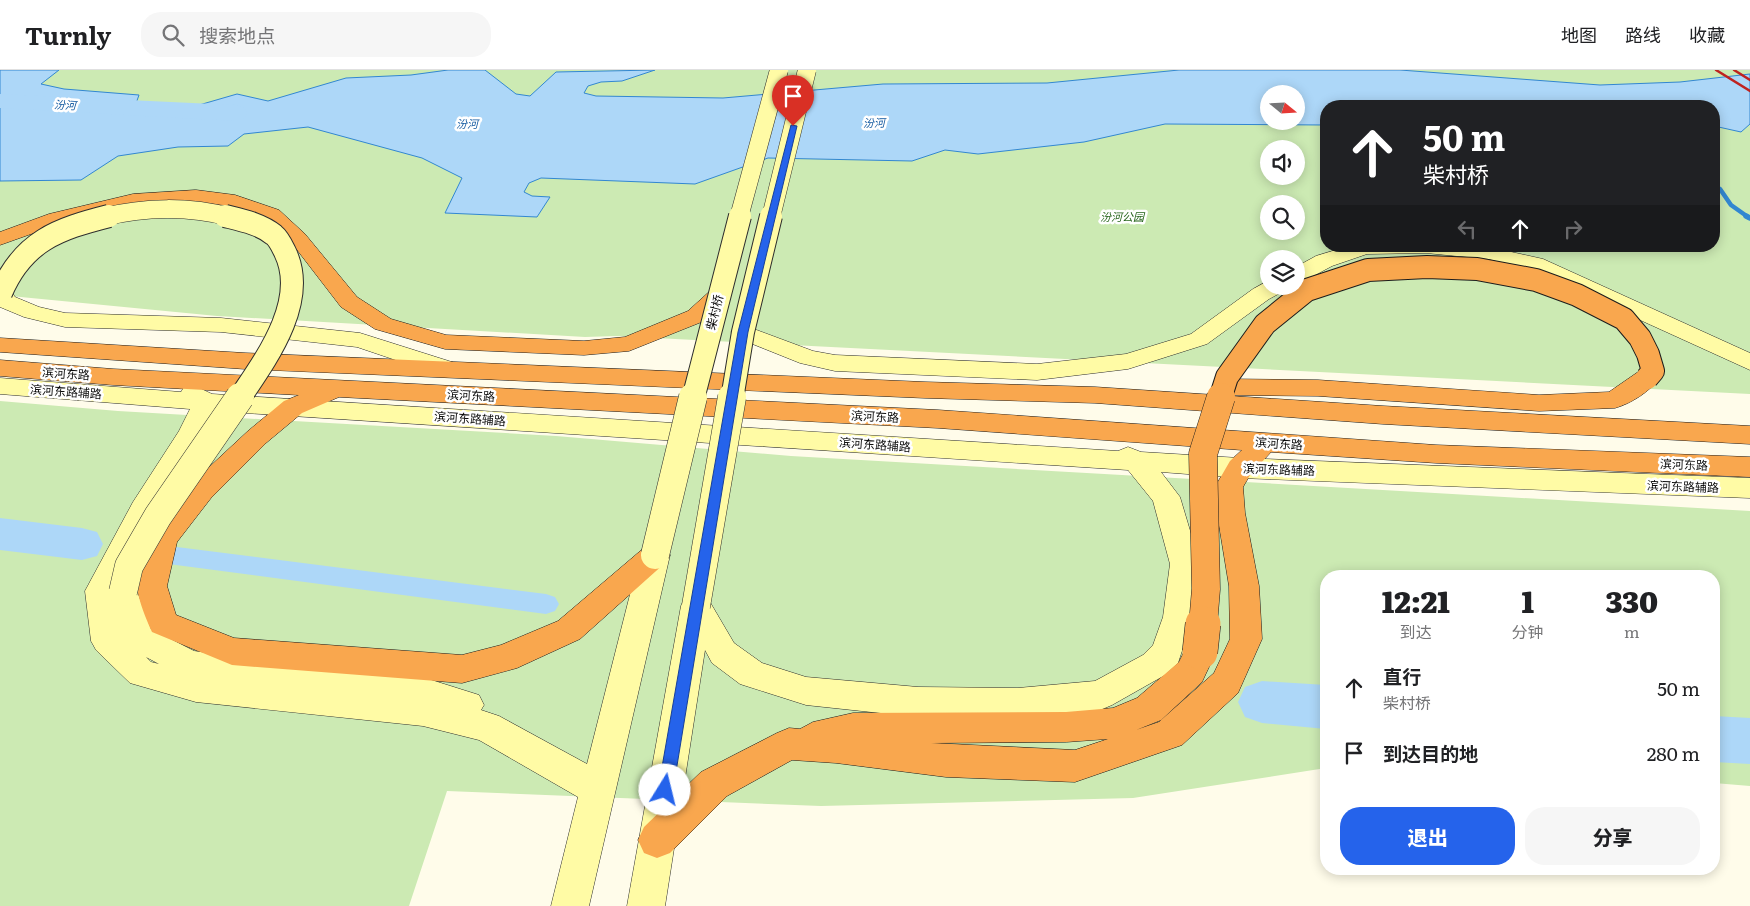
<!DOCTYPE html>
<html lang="zh">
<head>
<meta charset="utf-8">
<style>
	body { margin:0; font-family:Literata,"Noto Sans SC",serif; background:#f6f6f6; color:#202124; height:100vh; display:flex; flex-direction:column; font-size:19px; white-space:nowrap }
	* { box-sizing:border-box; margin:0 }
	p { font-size:16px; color:#757577 }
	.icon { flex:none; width:28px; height:28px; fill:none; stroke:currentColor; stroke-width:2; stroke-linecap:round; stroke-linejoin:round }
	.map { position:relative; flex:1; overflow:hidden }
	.drawer { position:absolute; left:1320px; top:500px; width:400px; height:305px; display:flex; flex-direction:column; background:#fff; border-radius:20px; box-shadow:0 2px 12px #0003 }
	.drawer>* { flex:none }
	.banner { position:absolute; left:1320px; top:30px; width:400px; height:152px; border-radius:20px; box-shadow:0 2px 12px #0003; background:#202124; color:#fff; overflow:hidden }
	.needle { width:32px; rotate:108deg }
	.controls { position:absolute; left:1260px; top:15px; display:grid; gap:10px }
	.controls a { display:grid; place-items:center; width:45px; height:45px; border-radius:50%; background:#fff; box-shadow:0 2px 12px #0003; font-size:25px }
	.pin { position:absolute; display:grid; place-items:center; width:42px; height:42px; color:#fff; margin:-51px -21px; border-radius:50% 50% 50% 0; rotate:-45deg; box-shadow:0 0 5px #0007 }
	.pin .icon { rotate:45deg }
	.me { position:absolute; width:55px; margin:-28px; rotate:9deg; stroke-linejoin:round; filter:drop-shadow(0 0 4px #0008) }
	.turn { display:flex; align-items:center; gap:18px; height:105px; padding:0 20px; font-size:22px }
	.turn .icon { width:65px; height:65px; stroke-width:2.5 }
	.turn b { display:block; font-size:35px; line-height:42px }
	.lanes { display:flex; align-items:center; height:48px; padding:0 20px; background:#0003; justify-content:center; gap:25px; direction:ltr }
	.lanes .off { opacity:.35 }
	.eta { display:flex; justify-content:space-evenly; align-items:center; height:85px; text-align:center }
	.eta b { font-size:30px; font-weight:800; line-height:35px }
	.action { display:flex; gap:10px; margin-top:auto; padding:10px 20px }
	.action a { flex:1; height:58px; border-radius:20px; background:#2563eb; color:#fff; font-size:20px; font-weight:800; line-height:58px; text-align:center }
	.action a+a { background:#f6f6f6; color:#202124 }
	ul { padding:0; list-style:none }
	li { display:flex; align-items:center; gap:15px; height:65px; padding:0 20px }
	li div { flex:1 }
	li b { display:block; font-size:19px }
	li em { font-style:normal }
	header { display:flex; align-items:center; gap:30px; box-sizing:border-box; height:70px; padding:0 25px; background:#fff; border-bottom:1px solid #e0e0e0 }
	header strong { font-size:24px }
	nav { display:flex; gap:28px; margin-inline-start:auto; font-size:18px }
	.search { width:350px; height:45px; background:#f6f6f6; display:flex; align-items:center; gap:12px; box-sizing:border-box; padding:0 18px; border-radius:20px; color:#757577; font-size:19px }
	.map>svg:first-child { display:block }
	.green { fill:#cceab3; fill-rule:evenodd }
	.water { fill:#add7f8; stroke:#3287d1; fill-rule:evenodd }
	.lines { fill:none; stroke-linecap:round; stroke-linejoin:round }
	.stream-far1 { stroke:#3287d1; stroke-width:4.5 }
	.stream { stroke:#3287d1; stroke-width:5.5 }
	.canal { fill:#add7f8; fill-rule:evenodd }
	.river { fill:#add7f8; fill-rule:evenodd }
	.secondary-casing { stroke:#2d2d2d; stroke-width:1 }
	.highway-casing { stroke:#1c1c1c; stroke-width:1 }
	.secondary { fill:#fffba5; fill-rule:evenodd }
	.highway { fill:#f9a74e; fill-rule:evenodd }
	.rail { stroke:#bf2320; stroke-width:2.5 }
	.secondary-bridge-far2-casing { stroke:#2d2d2d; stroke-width:19; stroke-linecap:butt }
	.secondary-bridge-far1-casing { stroke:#2d2d2d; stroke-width:24; stroke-linecap:butt }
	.secondary-bridge-casing { stroke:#2d2d2d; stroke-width:29; stroke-linecap:butt }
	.highway-bridge-far2-casing { stroke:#1c1c1c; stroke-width:24; stroke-linecap:butt }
	.highway-bridge-far1-casing { stroke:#1c1c1c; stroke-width:29; stroke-linecap:butt }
	.highway-bridge-casing { stroke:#1c1c1c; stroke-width:36; stroke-linecap:butt }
	.secondary-bridge-far2 { stroke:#fffba5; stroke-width:18 }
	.secondary-bridge-far1 { stroke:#fffba5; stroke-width:22 }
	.secondary-bridge { stroke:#fffba5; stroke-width:28 }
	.highway-bridge-far2 { stroke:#f9a74e; stroke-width:22 }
	.highway-bridge-far1 { stroke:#f9a74e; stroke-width:28 }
	.highway-bridge { stroke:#f9a74e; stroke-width:35 }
	.route { fill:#2563eb; stroke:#184099 }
	.labels { text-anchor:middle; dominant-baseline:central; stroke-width:5; stroke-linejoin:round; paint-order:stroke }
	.far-water-label { font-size:11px; font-style:italic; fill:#1259a0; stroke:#fff }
	.far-park-label { font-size:11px; font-style:italic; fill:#25641a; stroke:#fff }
	.street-label { font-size:12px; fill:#0b0b0b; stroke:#fff }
</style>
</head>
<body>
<header>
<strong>Turnly</strong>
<div class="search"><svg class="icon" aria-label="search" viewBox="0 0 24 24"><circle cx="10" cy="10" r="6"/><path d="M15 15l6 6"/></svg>搜索地点</div>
<nav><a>地图</a><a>路线</a><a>收藏</a></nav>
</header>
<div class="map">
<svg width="1750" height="836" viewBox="0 0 1750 836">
	<rect width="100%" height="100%" fill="#fffcea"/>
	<path class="green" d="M0 0H1750V324L616 266 585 267 217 246 0 225ZM1269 24H1296V51H1269ZM1326 36H1714V176H1326ZM1269 79H1296V106H1269ZM1269 134H1296V161H1269ZM1269 189H1296V216H1269Z
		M0 331 118 341 556 366 791 386 1750 441V716L1714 713V506H1326V698L1133 728 821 736 447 721 409 836H0Z"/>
	<path class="water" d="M0 0H59L41 14 64 19 139 25 134 39 168 44 237 24 268 31 346 8 411 5 448 0H485L516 24 530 26 556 2 655 0 622 11 601 12 588 16 584 23 596 26 723 28 883 14 1047 13 1179 0H1400L1600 15 1680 12 1750 4V54L1741 62 1714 56V36H1326V55L1165 54 1084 72 978 84 945 80 912 91 768 88 695 114 541 108 529 113 524 122 532 126 550 127 537 147 445 143 462 108 422 88 308 57 244 64 228 76 178 77 118 86 81 110 0 111ZM1269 24H1296V51H1269Z"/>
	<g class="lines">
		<path class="stream-far1" d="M1714 115 1720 119 1731 135 1748 147"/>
		<path class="stream" d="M1746 146 1750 148"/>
		<path class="canal" d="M161 475 546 524 555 527 559 534 555 541 546 544 161 493 153 491 149 484 153 477Z"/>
		<path class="river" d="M0 24 235 35 244 38 248 43 244 48 235 51 0 38Z
			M0 448 82 458 97 462 103 474 97 486 82 490 0 480Z
			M1262 611 1326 615V659L1262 653 1245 647 1238 632 1245 617Z
			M1714 646 1750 648V694L1714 692Z"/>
		<defs>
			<path id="secondary" d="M1349 176H1484L1543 189 1750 283V300L1528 199 1488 189 1426 183 1367 184 1332 196 1304 211 1296 212V197L1316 186Z
				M1268 211 1269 216H1287L1284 221 1269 229 1207 274 1128 299 1037 310 835 301 800 293 735 267 731 262 735 257 743 255 813 281 835 285 1037 294 1126 284 1191 264 1253 219Z
				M0 217 9 218 15 227 39 237 65 243 221 248 360 263 455 293 458 299 455 305 446 307 357 277 221 262 65 257 24 247 0 237Z
				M0 308 181 322 184 317 193 315 212 324 1118 381 1128 377 1141 382 1240 388 1750 408V428L1240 408 1161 402 1180 427 1200 494 1193 547 1178 593 1165 605 1112 635 1100 640 1018 648 918 647 806 635 740 614 712 593 705 580 665 836H627L681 536 685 527 696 523 707 527 734 573 762 593 806 607 918 617 1018 618 1095 611 1143 585 1153 575 1163 547 1170 494 1153 431 1128 400 214 341 204 363 155 443 120 511 134 513 151 559 194 581 284 594 406 602 479 625 484 635 481 640 499 646 587 694 640 485 645 477 655 474 665 477 670 485 589 836H551L578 727 479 670 423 656 196 632 130 613 96 580 91 571 85 521 133 432 179 361 190 339 0 324ZM146 587 159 594 151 592Z"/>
			<path id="highway" d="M196 120 235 125 279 140 305 164 357 227 391 249 446 265 584 271 625 267 688 241 710 221 718 219 726 221 729 226 704 251 629 281 584 285 445 279 375 259 341 237 291 172 265 148 232 136 196 132 133 136 62 153 0 175V162L49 144 133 124Z
				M0 268 245 283 925 312 1095 317 1383 336 1750 356V374L1383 354 1095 333 925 328 245 299 0 282Z
				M0 290 113 299 938 340 1436 375 1750 387V407L1436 393 1271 382 1250 405 1243 417 1245 443 1259 516 1262 569 1238 623 1182 675 1075 712 946 707 836 693 792 690 727 726 670 783 657 788 644 783 638 770 644 757 701 702 777 663 789 658 800 659 813 652 853 643 1066 642 1113 638 1137 628 1179 592 1189 572 1200 568 1211 572 1216 582 1202 612 1161 650 1136 660 1159 652 1214 603 1230 569 1229 516 1217 443 1215 417 1230 391 1242 380 938 358 339 327 302 343 266 373 211 428 177 472 167 516 176 545 234 568 462 585 501 575 558 551 645 477 655 474 665 477 670 485 665 493 580 569 517 598 462 613 232 595 152 562C146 549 139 532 137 517 136 508 148 470 153 461L191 414 248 361 284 331 299 325 113 315 0 306ZM1108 669 1075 680 931 673 1066 672Z
				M1647 300 1656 302 1659 308C1651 321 1630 334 1615 338L1539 341 1318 326 1226 325 1217 323 1214 317 1217 311 1226 309 1318 310 1539 325 1609 322 1638 302Z"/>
		</defs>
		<use href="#secondary" class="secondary-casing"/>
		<use href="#highway" class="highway-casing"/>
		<use href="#secondary" class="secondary"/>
		<use href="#highway" class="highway"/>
		<path class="rail" d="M1716 0 1750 21
			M1734 0 1750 10"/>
		<defs>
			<path id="secondary-bridge-far2" d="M104 147C144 137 190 136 229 147
				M739 147 779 0
				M771 147 807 0"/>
			<path id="secondary-bridge-far1" d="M225 146C241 150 261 154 274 165 279 169 282 176 285 182 309 231 266 289 239 329
				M1 223C23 171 58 159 109 146
				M693 329 740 146
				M732 329 743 262 771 146"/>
			<path id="secondary-bridge" d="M655 485 693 327
				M123 522 129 496 158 446 240 327
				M696 536 732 327"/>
			<path id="highway-bridge-far2" d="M1220 329 1227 307 1265 254 1307 220 1368 200 1427 197 1477 199 1536 210 1577 225 1624 249 1640 268 1648 284 1653 301 1647 308"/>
			<path id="highway-bridge-far1" d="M1203 555 1206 519 1203 384 1221 327"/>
			<path id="highway-bridge" d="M1200 582 1203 554"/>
		</defs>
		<use href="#secondary-bridge-far2" class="secondary-bridge-far2-casing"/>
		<use href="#secondary-bridge-far1" class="secondary-bridge-far1-casing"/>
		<use href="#secondary-bridge" class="secondary-bridge-casing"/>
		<use href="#highway-bridge-far2" class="highway-bridge-far2-casing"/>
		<use href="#highway-bridge-far1" class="highway-bridge-far1-casing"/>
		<use href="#highway-bridge" class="highway-bridge-casing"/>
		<use href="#secondary-bridge-far2" class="secondary-bridge-far2"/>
		<use href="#secondary-bridge-far1" class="secondary-bridge-far1"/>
		<use href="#secondary-bridge" class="secondary-bridge"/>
		<use href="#highway-bridge-far2" class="highway-bridge-far2"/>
		<use href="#highway-bridge-far1" class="highway-bridge-far1"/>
		<use href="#highway-bridge" class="highway-bridge"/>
	</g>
	<path class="route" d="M791 55 797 56 748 262 673 720 670 725 665 727 660 725 658 720 738 262Z"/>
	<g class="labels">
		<g class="far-water-label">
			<text transform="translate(65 34) rotate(3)">汾河</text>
			<text transform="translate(874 52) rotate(-1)">汾河</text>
			<text x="467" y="53">汾河</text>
		</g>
		<g class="far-park-label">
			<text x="1122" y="146">汾河公园</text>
		</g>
		<g class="street-label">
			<text transform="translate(714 242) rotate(-76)">柴村桥</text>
			<text transform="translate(66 303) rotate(4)">滨河东路</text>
			<text transform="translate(66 321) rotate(4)">滨河东路辅路</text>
			<text transform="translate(471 325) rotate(3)">滨河东路</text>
			<text transform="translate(875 346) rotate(3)">滨河东路</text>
			<text transform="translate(470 348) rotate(4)">滨河东路辅路</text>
			<text transform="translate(1279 373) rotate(4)">滨河东路</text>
			<text transform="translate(875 374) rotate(4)">滨河东路辅路</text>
			<text transform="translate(1684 394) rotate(2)">滨河东路</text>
			<text transform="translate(1279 399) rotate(2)">滨河东路辅路</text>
			<text transform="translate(1683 416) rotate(2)">滨河东路辅路</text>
		</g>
	</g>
</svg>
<div class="controls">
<a><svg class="needle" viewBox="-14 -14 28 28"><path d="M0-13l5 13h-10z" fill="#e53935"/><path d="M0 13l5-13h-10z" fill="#757577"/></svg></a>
<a><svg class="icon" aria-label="sound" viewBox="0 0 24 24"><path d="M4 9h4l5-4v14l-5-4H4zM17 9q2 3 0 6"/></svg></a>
<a><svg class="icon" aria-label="search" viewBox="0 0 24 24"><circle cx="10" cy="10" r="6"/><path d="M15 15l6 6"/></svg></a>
<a><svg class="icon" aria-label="layers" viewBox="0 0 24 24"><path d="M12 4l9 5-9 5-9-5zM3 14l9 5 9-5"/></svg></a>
</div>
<div class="pin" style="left:793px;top:56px;background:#d93025"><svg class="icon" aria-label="arrive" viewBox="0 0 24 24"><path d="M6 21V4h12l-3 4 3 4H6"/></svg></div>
<svg class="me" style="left:665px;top:720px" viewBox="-20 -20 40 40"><circle r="19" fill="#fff"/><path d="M0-13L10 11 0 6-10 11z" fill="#2563eb"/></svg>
<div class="banner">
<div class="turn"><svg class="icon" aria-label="ahead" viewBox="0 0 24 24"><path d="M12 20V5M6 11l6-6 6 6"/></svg><div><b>50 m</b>柴村桥</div></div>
<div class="lanes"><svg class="icon off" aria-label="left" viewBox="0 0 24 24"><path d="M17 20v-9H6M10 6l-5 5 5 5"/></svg><svg class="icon" aria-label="ahead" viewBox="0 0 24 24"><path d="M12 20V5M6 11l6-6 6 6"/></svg><svg class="icon off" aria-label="right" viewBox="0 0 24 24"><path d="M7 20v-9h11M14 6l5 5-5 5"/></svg></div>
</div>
<section class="drawer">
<div class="eta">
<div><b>12:21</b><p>到达</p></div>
<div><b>1</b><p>分钟</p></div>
<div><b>330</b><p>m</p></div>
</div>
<ul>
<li><svg class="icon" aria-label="ahead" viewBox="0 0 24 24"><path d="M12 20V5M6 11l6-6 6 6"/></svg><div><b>直行</b><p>柴村桥</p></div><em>50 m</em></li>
<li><svg class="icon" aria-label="arrive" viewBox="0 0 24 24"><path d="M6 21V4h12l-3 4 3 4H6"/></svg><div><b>到达目的地</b></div><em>280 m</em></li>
</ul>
<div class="action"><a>退出</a><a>分享</a></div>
</section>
</div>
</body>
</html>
